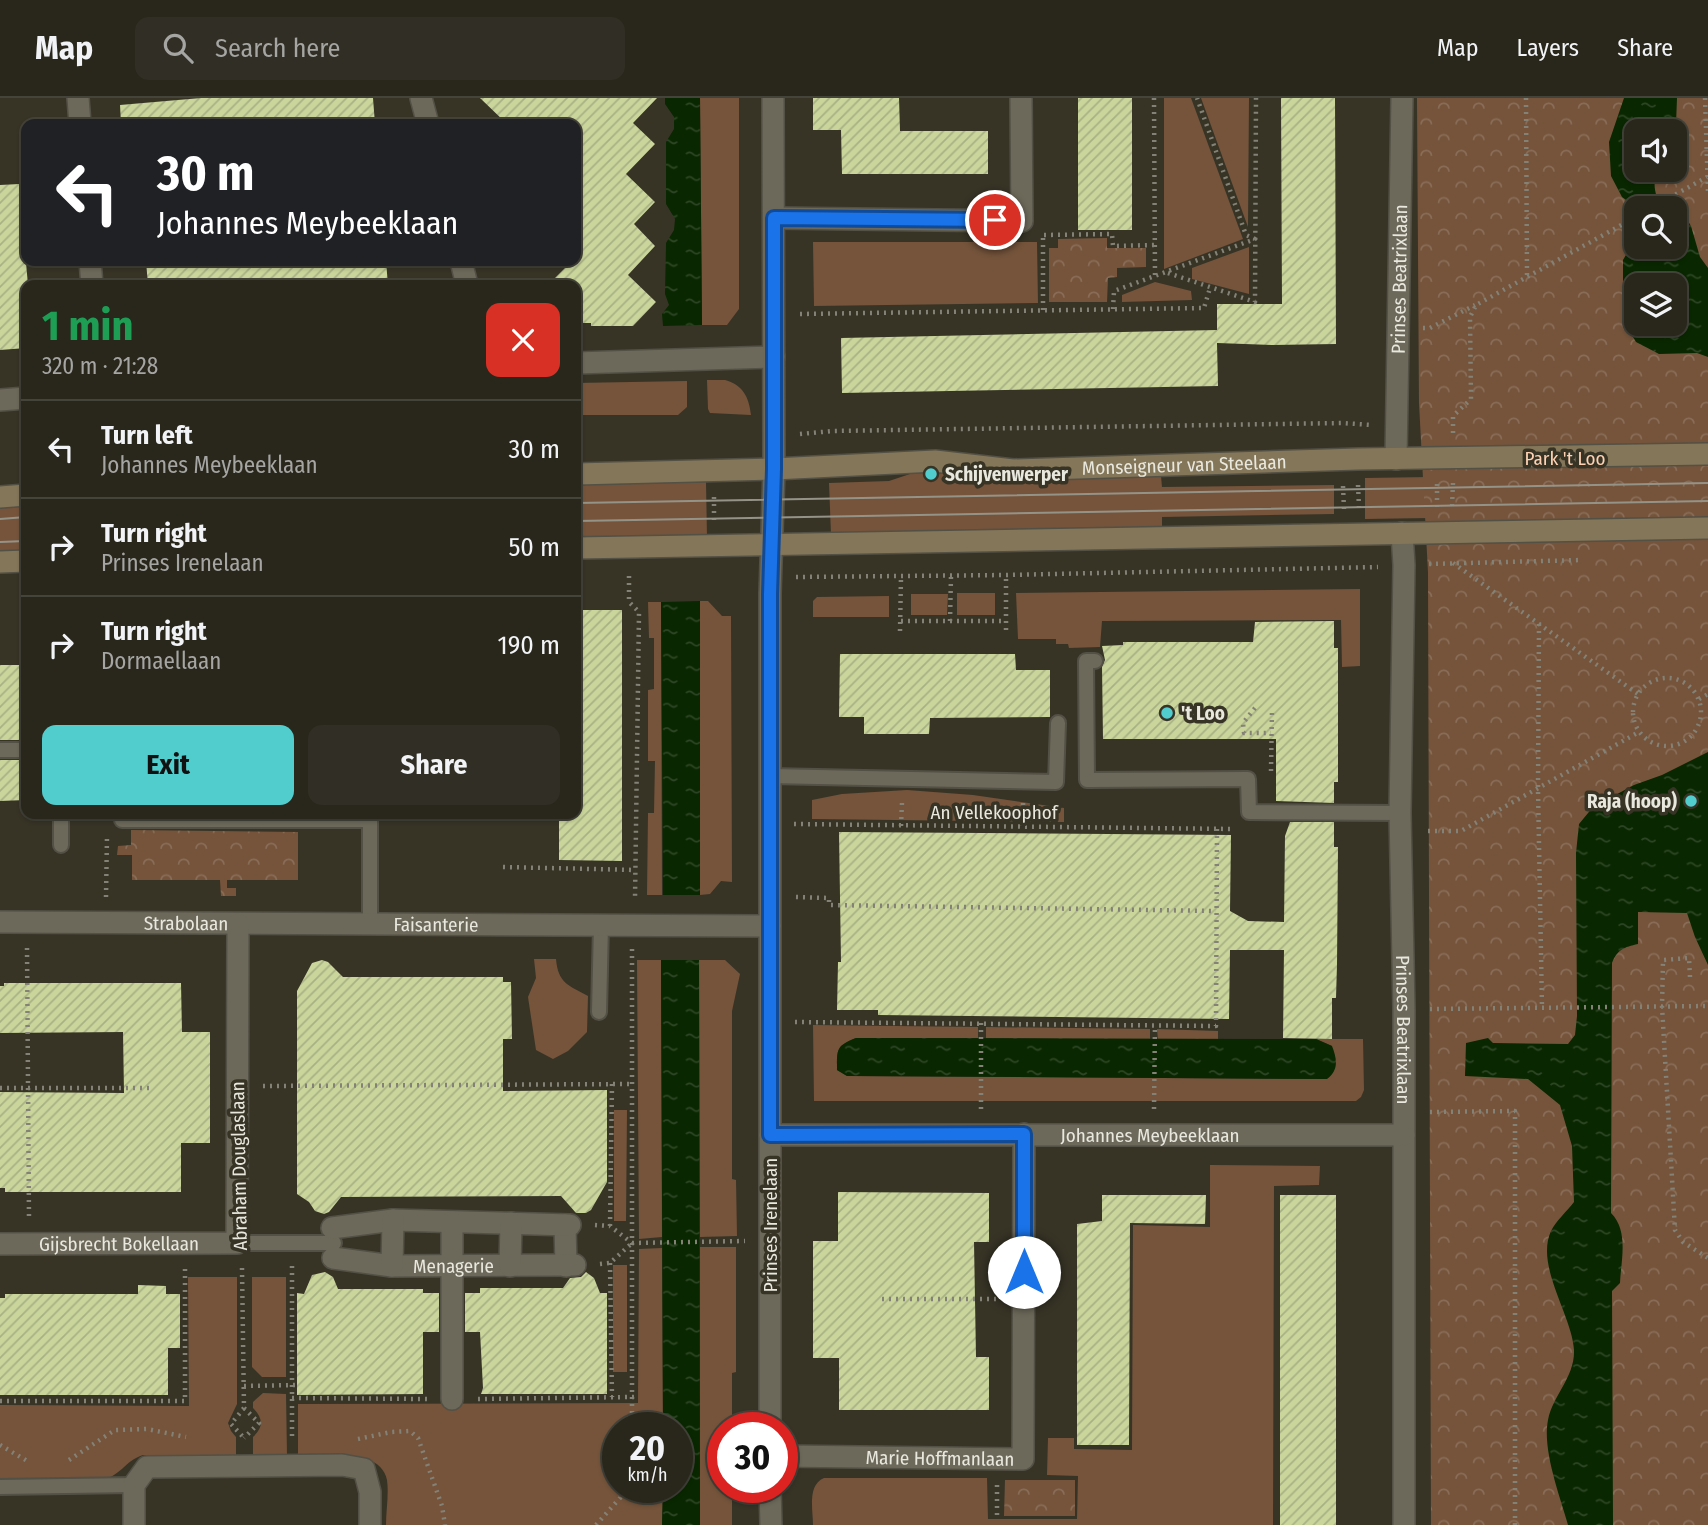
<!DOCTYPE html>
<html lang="en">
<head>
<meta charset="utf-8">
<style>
	body { margin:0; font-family:"Fira Sans Condensed",sans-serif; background:#312f25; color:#f1f3f6; height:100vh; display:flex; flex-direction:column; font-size:26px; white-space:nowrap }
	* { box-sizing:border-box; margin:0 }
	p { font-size:23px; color:#a5a5a3 }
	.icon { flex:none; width:38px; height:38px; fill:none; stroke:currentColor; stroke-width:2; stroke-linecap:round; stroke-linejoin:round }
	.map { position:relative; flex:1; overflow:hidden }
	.sheet { position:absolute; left:21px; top:182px; width:560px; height:539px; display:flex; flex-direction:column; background:#29271c; border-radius:14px; box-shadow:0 2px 5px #0004,0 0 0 2px #45443b }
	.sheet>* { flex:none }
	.guide { position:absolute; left:21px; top:21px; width:560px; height:147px; border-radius:14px; box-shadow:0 2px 5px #0004,0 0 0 2px #45443b; background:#202124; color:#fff; overflow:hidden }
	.fabs { position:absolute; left:1624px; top:21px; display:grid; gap:14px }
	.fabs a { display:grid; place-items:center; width:63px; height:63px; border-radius:14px; background:#29271c; box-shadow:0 2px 5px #0004,0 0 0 2px #45443b; font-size:35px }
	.speed { position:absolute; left:602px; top:1314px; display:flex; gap:14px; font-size:35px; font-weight:700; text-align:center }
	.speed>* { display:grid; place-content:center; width:91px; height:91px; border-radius:50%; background:#29271c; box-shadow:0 2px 5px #0004,0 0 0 2px #45443b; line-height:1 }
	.speed small { font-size:18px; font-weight:400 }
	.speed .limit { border:10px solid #d22; background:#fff; color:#111 }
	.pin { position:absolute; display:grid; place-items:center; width:60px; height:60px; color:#fff; margin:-30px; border:4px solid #fff; border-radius:50%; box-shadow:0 2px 7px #0007 }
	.me { position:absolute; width:77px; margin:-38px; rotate:0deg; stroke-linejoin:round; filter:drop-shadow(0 0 5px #0008) }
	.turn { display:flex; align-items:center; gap:24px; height:147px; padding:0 21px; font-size:32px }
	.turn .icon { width:91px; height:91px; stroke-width:2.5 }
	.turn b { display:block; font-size:49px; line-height:60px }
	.round { display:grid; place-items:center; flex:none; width:74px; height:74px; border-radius:14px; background:#312f25 }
	.head { display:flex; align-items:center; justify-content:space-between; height:119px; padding:0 21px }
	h1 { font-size:42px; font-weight:700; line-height:52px; color:#1e9e55 }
	.primary-button { display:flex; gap:14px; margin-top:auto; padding:14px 21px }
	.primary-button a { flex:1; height:80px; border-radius:14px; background:#52cdce; color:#111; font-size:28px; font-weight:700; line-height:80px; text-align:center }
	.primary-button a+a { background:#312f25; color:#f1f3f6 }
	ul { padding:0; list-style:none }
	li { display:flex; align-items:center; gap:21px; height:98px; padding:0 21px; border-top:2px solid #45443b }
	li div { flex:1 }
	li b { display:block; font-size:26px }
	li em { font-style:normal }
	header { display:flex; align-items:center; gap:42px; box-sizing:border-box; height:98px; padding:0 35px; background:#29271c; border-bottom:2px solid #45443b }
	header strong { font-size:33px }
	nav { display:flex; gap:38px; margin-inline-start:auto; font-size:24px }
	.search { width:490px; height:63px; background:#312f25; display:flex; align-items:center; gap:18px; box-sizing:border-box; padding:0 24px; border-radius:14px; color:#a5a5a3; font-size:26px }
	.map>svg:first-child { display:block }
	.grass { fill:#75543b }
	.park { fill:url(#park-crowns); fill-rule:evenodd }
	.water { fill:url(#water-ripples); fill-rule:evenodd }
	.building { fill:url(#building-hatch) }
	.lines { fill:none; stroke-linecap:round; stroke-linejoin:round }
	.lane-casing { stroke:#535045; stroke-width:18 }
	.street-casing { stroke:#535045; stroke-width:24 }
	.secondary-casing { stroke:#535045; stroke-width:24 }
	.path { stroke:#848276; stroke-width:4.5; stroke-dasharray:2 5; stroke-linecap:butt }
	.lane { stroke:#6c695a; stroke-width:14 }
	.street { stroke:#6c695a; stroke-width:21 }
	.secondary { stroke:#847659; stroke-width:21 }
	.tram { stroke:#959388; stroke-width:2 }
	.route-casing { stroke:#114b97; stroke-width:18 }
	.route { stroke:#1a73e8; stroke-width:12 }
	.poi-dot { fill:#52cdce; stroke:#373426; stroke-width:2.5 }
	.labels { text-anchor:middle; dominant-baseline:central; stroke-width:7; stroke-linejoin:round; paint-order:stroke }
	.street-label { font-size:19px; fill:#e9e8df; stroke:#373426 }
	.park-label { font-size:19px; fill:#fed2b3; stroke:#373426 }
	.poi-label { font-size:19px; font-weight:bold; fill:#e9e8df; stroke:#373426; text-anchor:start }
</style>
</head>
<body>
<header>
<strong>Map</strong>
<div class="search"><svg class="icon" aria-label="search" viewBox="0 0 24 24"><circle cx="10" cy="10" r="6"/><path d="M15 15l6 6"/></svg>Search here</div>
<nav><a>Map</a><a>Layers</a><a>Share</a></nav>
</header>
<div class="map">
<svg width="1708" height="1427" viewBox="0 0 1708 1427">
	<defs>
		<pattern id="park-crowns" width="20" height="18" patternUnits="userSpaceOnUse" patternTransform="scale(1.75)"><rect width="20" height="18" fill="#75543b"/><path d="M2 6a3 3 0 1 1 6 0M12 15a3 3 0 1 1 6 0" fill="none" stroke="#896d57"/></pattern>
		<pattern id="water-ripples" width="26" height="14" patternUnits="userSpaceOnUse" patternTransform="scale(1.75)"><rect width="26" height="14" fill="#092700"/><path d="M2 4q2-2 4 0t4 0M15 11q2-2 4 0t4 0" fill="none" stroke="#2d4625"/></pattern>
		<pattern id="building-hatch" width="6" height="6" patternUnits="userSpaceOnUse" patternTransform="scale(1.75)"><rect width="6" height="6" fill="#c9d59b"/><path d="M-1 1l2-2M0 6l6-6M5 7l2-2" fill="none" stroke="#a8b185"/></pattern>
	</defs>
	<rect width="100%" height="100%" fill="#373426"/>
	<path class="grass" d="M700 0H739V211L727 227H702Z
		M1164 0H1191L1243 141 1164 171Z
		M1201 0H1249L1248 129Z
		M813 144H1037L1038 205 814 208Z
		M1249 149V196L1192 181V170Z
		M1155 184 1191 193 1192 202 1122 204V197Z
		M725 282C743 287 749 299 751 317L710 315 708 311 707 282Z
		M687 283V309L678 317H576V285Z
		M919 373 926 374 925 381 935 382 936 375 1006 381 1161 378 1162 389 1334 387V416L1162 419V430L831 436 829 385 889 383Z
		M1430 379V420L1365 421V380Z
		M706 384 707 439 576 440V387Z
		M26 407V452L0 453V410Z
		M1360 491V568L1342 569 1341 522 1102 523 1100 549 1069 550 1068 546H1056V541H1018L1016 495Z
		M957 495H995V517H957Z
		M911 496H948L947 517H911Z
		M889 498V519H813V503L817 499Z
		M700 503H708L722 518H731L732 784 721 783 710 796 700 797Z
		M648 504H661L662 797H647L648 715H654L655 663H648V592L654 591V540H649Z
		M907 692 973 697 1064 710V724L812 721V702L842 696Z
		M534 861H556C558 885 568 887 588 898L587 934 568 953 553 961 536 952 528 899 536 880Z
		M637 862H661L662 1139 639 1141Z
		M699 862H725L740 876 732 913V1081L736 1082 737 1138 700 1139Z
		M813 927 978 929V940H856C836 948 837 951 837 972L847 978 1327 981 1332 948 1316 941H1363L1364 992 1361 999 1356 1003H814Z
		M986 929 1150 931V942L986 940Z
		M1157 931 1218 933V941L1158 942Z
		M614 1012H627L626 1123H614Z
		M1210 1067 1320 1068 1319 1087 1274 1088 1273 1427H813C813 1412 807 1387 824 1380H987L988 1421H1077L1078 1378 1047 1377 1048 1340H1074V1351L1132 1352 1133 1127 1210 1129Z
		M700 1149H736V1274L732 1275V1330H723V1390H732V1427H700Z
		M662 1150 663 1330H618V1390H663L662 1427H386C386 1413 389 1396 387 1382 381 1349 324 1358 298 1358V1306L638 1305 639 1151Z
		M613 1167H627V1274H613Z
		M188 1179H237V1306L228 1325 231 1333 236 1339V1358L143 1357C124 1363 121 1379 100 1382L0 1381V1307L189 1308Z
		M252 1179H286V1279H262L252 1269Z
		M263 1295 286 1296 287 1358H253V1339C264 1329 263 1320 253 1310V1304Z"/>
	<path class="park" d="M1417 0H1708V1427H1431L1428 474 1419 305ZM1636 33H1675V72H1636ZM1636 110H1675V149H1636ZM1636 187H1675V226H1636Z
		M1107 140V150H1146V169L1117 170V179L1108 180 1107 204H1049V150H1058V141Z
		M131 732 298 734V782H227V790H236V798H221L220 782H132V757H117L118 748 131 747Z
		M1005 1382H1075V1418H1004Z"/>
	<path class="water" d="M665 0H700L702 227 663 228 662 216 669 207 665 196 666 145 674 132 675 121 666 106V44L674 31V19L665 6Z
		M1624 0H1677L1675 54V33H1636V72H1660C1650 84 1656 97 1661 110H1637L1622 99 1611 78 1609 44Z
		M1675 115 1686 120 1691 128 1700 159 1708 170V259L1697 255 1659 256 1636 244 1623 222V162L1636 140V149H1675ZM1675 187V226H1636V187Z
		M700 503V797H663L661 504Z
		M1708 654V867L1695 839 1687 815 1638 814V846C1624 849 1617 852 1612 865L1611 1115C1629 1133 1621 1162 1620 1185L1612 1193 1613 1427H1568C1560 1398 1542 1352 1548 1322 1553 1297 1575 1279 1574 1252 1572 1217 1535 1168 1551 1133 1556 1123 1567 1113 1574 1104L1572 1048 1560 1007 1528 981 1465 978 1466 945 1488 940 1493 945 1568 946 1575 937 1577 918 1576 755 1579 726 1593 709 1634 687 1662 677Z
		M661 862H699L700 1427H662L663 1390H677V1330H663Z
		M856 940 1316 941 1332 948C1337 961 1339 972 1327 981L847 978 837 972C837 951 836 948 856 940Z"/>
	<path class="building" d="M201 0H373L375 26H121L120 7Z
		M480 0H657L633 25 655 46 626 76 655 104 634 126 655 148 628 177 656 204 633 228H591V225H576V187H548L572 163H576V26H507Z
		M813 0H899L900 33H988V76H842L841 32H813Z
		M1078 0H1132V132H1078Z
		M1281 0H1335L1336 246 1273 247 1217 245 1218 288 842 295 841 240 1217 232V206H1282Z
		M19 86 28 187 26 250 0 252V87Z
		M146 163H386L388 187H148Z
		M576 512H622V763L559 762V716H576Z
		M1334 523V550H1338V684H1334V705L1276 703V641H1103L1102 569 1105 562 1102 548 1123 547V544H1253L1255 524Z
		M840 556H1015L1016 572H1050V619L930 620 929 636H864V619H839Z
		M0 567H26V642H0Z
		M0 662H26V702L0 703Z
		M1290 724H1334V749H1338L1337 867 1336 900H1332V941L1283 940 1284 852H1230L1229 921 878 917V912H837L838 864H841L839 734 1231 737 1230 813 1248 823 1284 824 1285 738Z
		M322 862 328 864 343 879H503V884H511L512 941H503V993L607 992V1084L591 1112 586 1115H576L561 1098 341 1099 329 1114 324 1116 315 1113 309 1104 297 1096V893L312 865Z
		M4 885H181L182 934H210V1045H181V1094H5V1090H0V994L124 995 123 934 0 935V888H4Z
		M838 1094 989 1095V1144H974L976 1259H989V1312H839V1260H813V1143H838Z
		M1102 1097H1206L1205 1126 1130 1125 1129 1347H1077V1126L1102 1123Z
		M1280 1097H1336V1427H1280Z
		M325 1174 333 1179 338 1191H423V1195H439V1234H423V1296L297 1297V1195L304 1196 312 1177Z
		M586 1174 594 1180 600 1195H607V1296H481L483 1290 480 1234H465V1195H480V1190H563L570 1180 581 1179Z
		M138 1187 166 1188V1196H180V1250H168V1297H0V1200H5V1196H138Z"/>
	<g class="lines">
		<defs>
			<path id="lane" d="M1095 563H1086L1087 682 1248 681 1249 714 1400 715
				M0 652H26
				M770 678 1056 684 1058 625
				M61 716V747
				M370 716V826
				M122 722H370
				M599 914 601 827
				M237 1145H334
				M0 1389 134 1387"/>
			<g id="street">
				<path d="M78 0 80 26"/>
				<path d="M421 0 428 26"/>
				<path d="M774 120 1022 123 1021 0"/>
				<path d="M90 163 92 187"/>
				<path d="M461 163 467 187"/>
				<path d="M576 265 774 259"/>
				<path d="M0 302 26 300"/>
				<path id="s1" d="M1396 361 1402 0"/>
				<path id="s2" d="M1402 435 1404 467 1400 715 1404 912V1427"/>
				<path id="s3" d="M0 824 770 828"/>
				<path id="s4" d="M770 1037H1404"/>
				<path d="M565 1127 566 1168"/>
				<path d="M332 1130 393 1122 570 1127"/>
				<path id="s5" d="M0 1146 237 1145 238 826"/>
				<path id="s6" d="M333 1160 392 1168 575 1167"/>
				<path d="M392 1168 393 1122"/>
				<path d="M510 1168 511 1125"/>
				<path d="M452 1301V1124"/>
				<path d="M770 1330V496L774 371 773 0"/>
				<path id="s7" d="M782 1358 1023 1361 1024 1036"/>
				<path d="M770 1390 771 1427"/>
				<path d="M134 1427V1387L147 1369 342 1367 364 1371 370 1394V1427"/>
			</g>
			<g id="secondary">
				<path id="s8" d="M576 376 774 371 935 363 1013 372 1358 361 1708 356"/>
				<path d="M0 399 26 397"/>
				<path d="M576 450 1708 430"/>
				<path d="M0 464 26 463"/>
			</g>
		</defs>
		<use href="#lane" class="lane-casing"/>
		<use href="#street" class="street-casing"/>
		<use href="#secondary" class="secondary-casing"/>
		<path class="path" d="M1154 0 1155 178
			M1526 0 1527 177
			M1705 0 1708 94
			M1651 110 1707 79
			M1044 137 1112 136 1113 148 1155 147
			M1043 140V212
			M1168 175 1255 204 1256 0
			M1113 211 1114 193 1255 141 1246 137 1197 0
			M800 216 1204 210 1210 190
			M1423 230H1430L1475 207
			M1453 335V318L1471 301 1470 219 1476 207 1636 119
			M800 336 833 333 1342 325 1372 327
			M1358 387 1359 409
			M1343 388 1344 411
			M714 399V422
			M1452 408 1453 385
			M1437 409V386
			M1453 465 1638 596
			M1429 466 1581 462
			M629 478V504L639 514 635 801
			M796 479 1006 477 1378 469
			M901 523H1005
			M950 523 951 478
			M1539 526 1538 691 1542 910
			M1006 532V477
			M900 533 901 479
			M1633 614a34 34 0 1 1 68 0a34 34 0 1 1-68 0Z
			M1699 601 1708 596
			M1255 610 1243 625 1244 635H1271
			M1271 673 1272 611
			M794 726 1233 731
			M901 728 902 704
			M1023 728V705
			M1428 733H1461L1639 634
			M503 769 636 772
			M106 799 107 738
			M796 799 829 800V807L1216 813
			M27 850 29 1121
			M632 851V1330
			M1690 879 1689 860 1663 862 1662 908 1675 1132 1683 1144 1708 1160
			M1430 911 1708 908
			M795 924 1216 928 1217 731
			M981 925V1011
			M263 988 632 986
			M0 990H150
			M1154 1011 1155 927
			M1430 1014 1515 1013V1427
			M595 1127 610 1128 632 1145
			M610 1128 612 986
			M632 1145 745 1143
			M610 1165 612 1299
			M600 1166 610 1165 632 1145
			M292 1168V1341
			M242 1170 244 1310 231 1326 244 1340
			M882 1201H999
			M244 1288 296 1287
			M292 1300 428 1301
			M478 1301 634 1299
			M0 1303H185V1170
			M244 1310 259 1325 244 1340
			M358 1341 391 1334 410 1333 418 1340 442 1408 445 1427
			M0 1347 29 1364
			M69 1362 115 1332 147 1331 186 1339
			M997 1417V1386
			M596 1427 620 1400 623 1390"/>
		<use href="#lane" class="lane"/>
		<use href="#street" class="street"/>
		<use href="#secondary" class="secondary"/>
		<path class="tram" d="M576 405 1708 385
			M0 421 26 419
			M576 423 1708 403
			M0 444 26 443"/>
	</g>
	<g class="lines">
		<defs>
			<path id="route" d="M995 122 774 120V371L770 496V1037L1024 1036V1174"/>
		</defs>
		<use href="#route" class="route-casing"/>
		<use href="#route" class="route"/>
	</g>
	<g class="poi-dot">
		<circle cx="931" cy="376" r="7"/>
		<circle cx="1167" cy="615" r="7"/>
		<circle cx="1691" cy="703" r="7"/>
	</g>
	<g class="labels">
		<g class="street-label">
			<text stroke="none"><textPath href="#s1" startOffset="180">Prinses Beatrixlaan</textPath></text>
			<text stroke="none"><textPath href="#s8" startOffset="609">Monseigneur van Steelaan</textPath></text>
			<text x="994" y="714">An Vellekoophof</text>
			<text stroke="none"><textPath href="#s3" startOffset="186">Strabolaan</textPath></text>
			<text stroke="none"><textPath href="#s3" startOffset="436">Faisanterie</textPath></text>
			<text stroke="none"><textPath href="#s2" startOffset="497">Prinses Beatrixlaan</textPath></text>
			<text stroke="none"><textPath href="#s4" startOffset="380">Johannes Meybeeklaan</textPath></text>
			<text transform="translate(239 1068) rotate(-91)">Abraham Douglaslaan</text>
			<text transform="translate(770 1127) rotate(-90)">Prinses Irenelaan</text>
			<text stroke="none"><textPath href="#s5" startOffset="119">Gijsbrecht Bokellaan</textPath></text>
			<text stroke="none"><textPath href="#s6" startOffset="121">Menagerie</textPath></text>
			<text stroke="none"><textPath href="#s7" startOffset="158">Marie Hoffmanlaan</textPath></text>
		</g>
		<g class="park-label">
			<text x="1565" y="360">Park 't Loo</text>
		</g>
		<g class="poi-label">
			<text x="945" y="376">Schijvenwerper</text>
			<text x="1181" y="615">'t Loo</text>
			<text x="1677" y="703" text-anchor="end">Raja (hoop)</text>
		</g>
	</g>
</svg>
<div class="fabs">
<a><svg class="icon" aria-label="sound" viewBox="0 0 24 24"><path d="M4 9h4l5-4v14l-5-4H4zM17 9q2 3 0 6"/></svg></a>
<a><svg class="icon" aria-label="search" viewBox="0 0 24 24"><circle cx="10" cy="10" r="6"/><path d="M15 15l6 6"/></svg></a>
<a><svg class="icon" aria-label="layers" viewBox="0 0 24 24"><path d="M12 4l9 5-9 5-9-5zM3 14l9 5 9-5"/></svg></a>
</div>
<div class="speed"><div>20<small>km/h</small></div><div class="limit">30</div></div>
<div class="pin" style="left:995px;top:122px;background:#d93025"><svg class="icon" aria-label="arrive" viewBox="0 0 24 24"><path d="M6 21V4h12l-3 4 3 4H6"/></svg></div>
<svg class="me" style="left:1024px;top:1174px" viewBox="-20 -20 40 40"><circle r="19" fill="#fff"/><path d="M0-13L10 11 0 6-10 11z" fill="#1a73e8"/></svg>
<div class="guide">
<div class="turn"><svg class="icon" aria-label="left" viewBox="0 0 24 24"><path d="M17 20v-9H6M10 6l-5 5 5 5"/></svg><div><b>30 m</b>Johannes Meybeeklaan</div></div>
</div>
<section class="sheet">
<div class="head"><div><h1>1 min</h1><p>320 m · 21:28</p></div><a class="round" style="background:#d93025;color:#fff"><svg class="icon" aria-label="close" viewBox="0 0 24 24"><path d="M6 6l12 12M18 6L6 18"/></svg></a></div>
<ul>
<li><svg class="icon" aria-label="left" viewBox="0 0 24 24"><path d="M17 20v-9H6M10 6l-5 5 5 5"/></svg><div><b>Turn left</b><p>Johannes Meybeeklaan</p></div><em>30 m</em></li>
<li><svg class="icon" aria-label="right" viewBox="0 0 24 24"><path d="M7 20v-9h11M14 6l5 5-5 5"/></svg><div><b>Turn right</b><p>Prinses Irenelaan</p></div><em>50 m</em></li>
<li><svg class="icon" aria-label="right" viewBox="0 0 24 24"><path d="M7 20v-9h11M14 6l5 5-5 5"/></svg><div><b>Turn right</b><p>Dormaellaan</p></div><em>190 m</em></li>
</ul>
<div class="primary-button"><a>Exit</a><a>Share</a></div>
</section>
</div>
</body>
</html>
